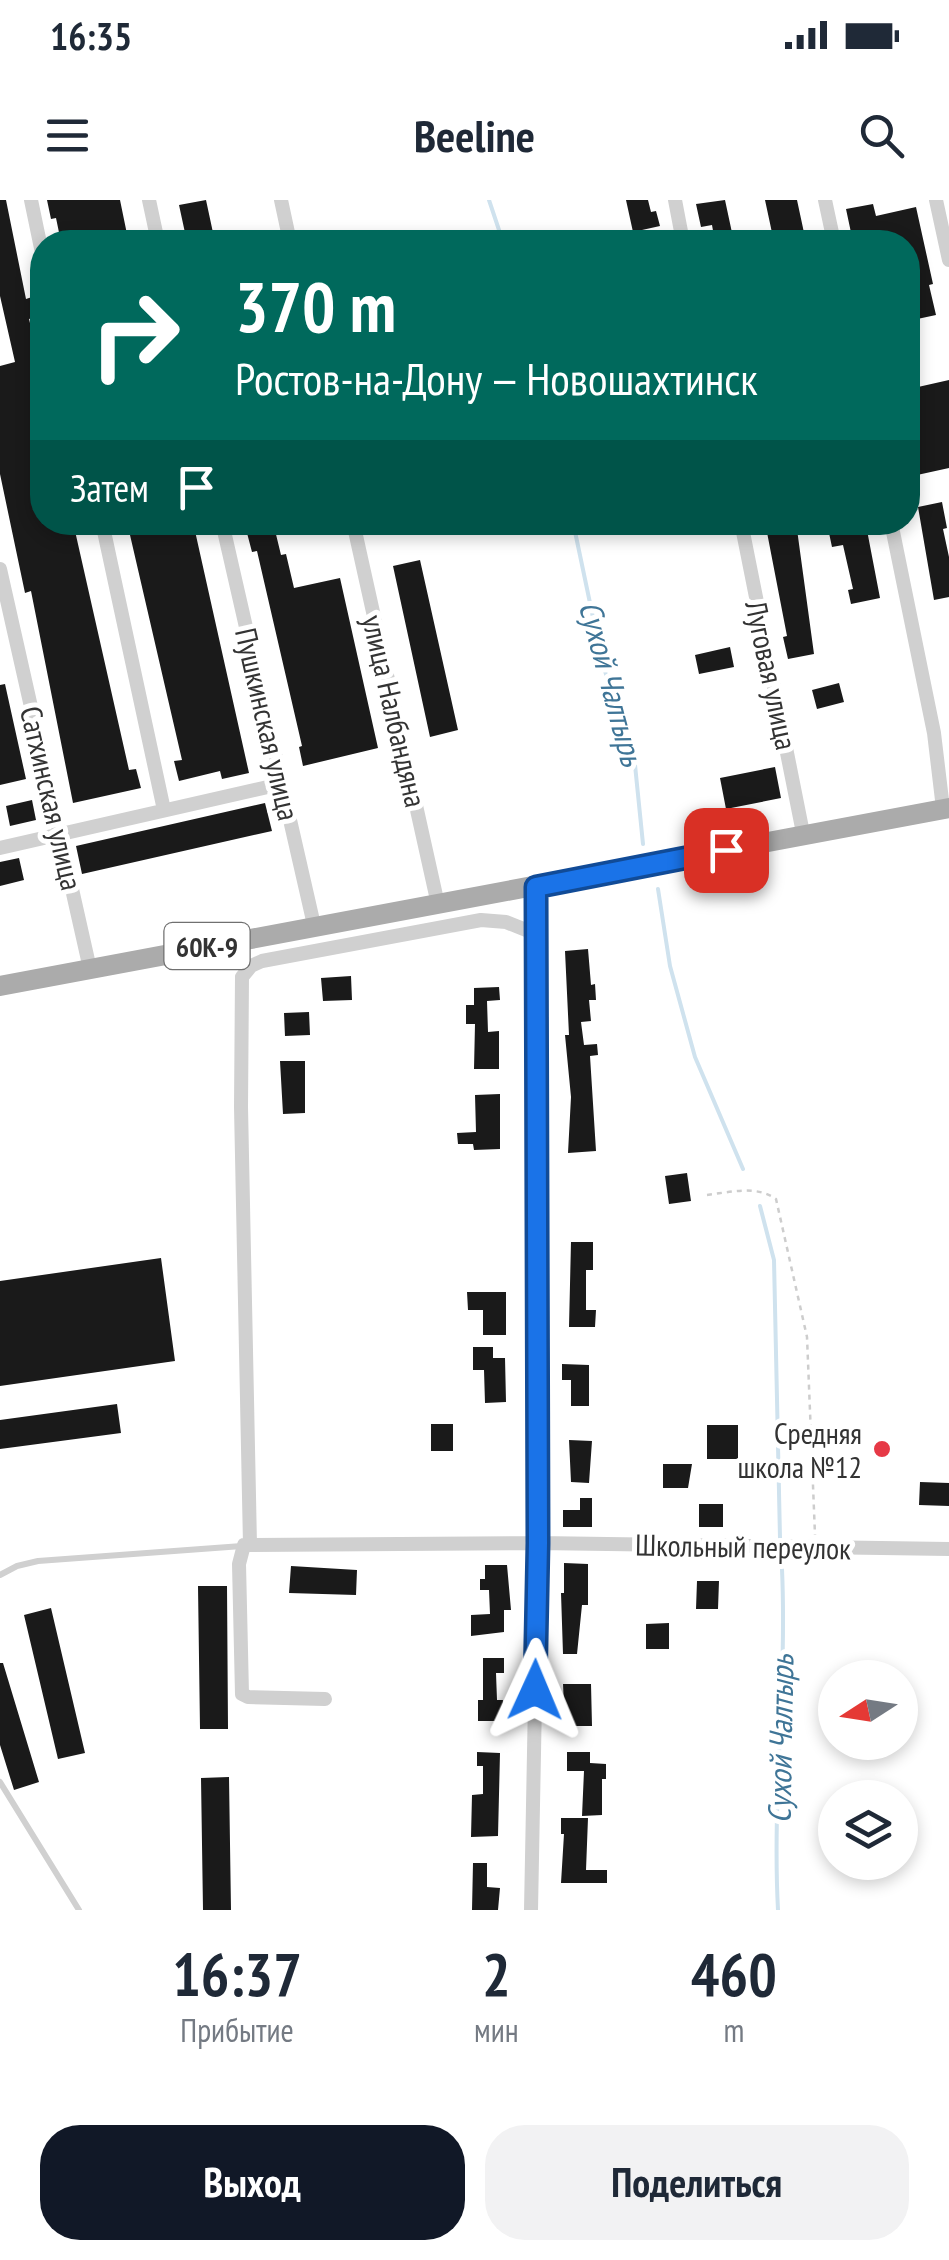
<!DOCTYPE html>
<html lang="ru">
<head>
<meta charset="utf-8">
<style>
	body { margin:0; font-family:"PT Sans Narrow",sans-serif; background:#f2f2f3; color:#1f2937; height:100vh; display:flex; flex-direction:column; font-size:38px; white-space:nowrap }
	* { box-sizing:border-box; margin:0 }
	p { font-size:32px; color:#747a83 }
	.icon { flex:none; width:55px; height:55px; fill:none; stroke:currentColor; stroke-width:2; stroke-linecap:round; stroke-linejoin:round }
	.map { position:relative; height:1710px; overflow:hidden }
	.details { display:flex; flex-direction:column; background:#fff; flex:1 }
	.details>* { flex:none }
	.banner { position:absolute; left:30px; top:30px; width:890px; height:305px; border-radius:40px; box-shadow:0 5px 15px #0003; background:#00695c; color:#fff; overflow:hidden }
	.needle { width:65px; rotate:258deg }
	.controls { position:absolute; left:818px; top:1460px; display:grid; gap:20px }
	.controls a { display:grid; place-items:center; width:100px; height:100px; border-radius:50%; background:#fff; box-shadow:0 5px 15px #0003; font-size:50px }
	.pin { position:absolute; display:grid; place-items:center; width:85px; height:85px; color:#fff; margin:-42px; border-radius:20px; box-shadow:0 5px 15px #0006 }
	.me { position:absolute; width:110px; margin:-55px; rotate:1deg; stroke-linejoin:round; filter:drop-shadow(0 0 8px #0008) }
	.turn { display:flex; align-items:center; gap:35px; height:210px; padding:0 40px; font-size:45px }
	.turn .icon { width:130px; height:130px; stroke-width:2.5 }
	.turn b { display:block; font-size:70px; line-height:85px }
	.then { display:flex; align-items:center; height:95px; padding:0 40px; background:#0003; gap:20px; font-size:38px }
	.eta { display:flex; justify-content:space-evenly; align-items:center; height:170px; text-align:center }
	.eta b { font-size:60px; font-weight:700; line-height:70px }
	.action { display:flex; gap:20px; margin-top:auto; padding:20px 40px }
	.action a { flex:1; height:115px; border-radius:40px; background:#111827; color:#fff; font-size:40px; font-weight:700; line-height:115px; text-align:center }
	.action a+a { background:#f2f2f3; color:#1f2937 }
	.status { display:flex; justify-content:space-between; align-items:center; height:70px; padding:0 50px; background:#fff; direction:ltr }
	.status svg { height:28px; fill:currentColor }
	header { display:flex; justify-content:space-between; align-items:center; height:130px; padding:0 40px; background:#fff; font-size:45px; font-weight:700 }
	.map>svg:first-child { display:block }
	.lines { fill:none; stroke-linecap:round; stroke-linejoin:round }
	.stream { stroke:#cfe2ee; stroke-width:4 }
	.building { fill:#1a1a1a }
	.path { stroke:#cdcdcd; stroke-width:2.5; stroke-dasharray:5 5; stroke-linecap:butt }
	.lane { stroke:#d0d0d0; stroke-width:6 }
	.street { stroke:#d0d0d0; stroke-width:14 }
	.primary { stroke:#ababab; stroke-width:20 }
	.route-casing { stroke:#114b97; stroke-width:25 }
	.route { stroke:#1a73e8; stroke-width:18 }
	.poi-dot { fill:#e63946; stroke:#fff; stroke-width:4 }
	.labels { text-anchor:middle; dominant-baseline:central; stroke-width:10; stroke-linejoin:round; paint-order:stroke }
	.shield { fill:#fff; stroke:#707070; stroke-width:2.5 }
	.shield-label { font-size:28px; font-weight:bold; fill:#333 }
	.street-label { font-size:30px; fill:#333; stroke:#fff }
	.poi-label { font-size:30px; fill:#333; stroke:#fff; text-anchor:end }
	.water-label { font-size:32px; font-style:italic; fill:#3f7597; stroke:#fff }
</style>
</head>
<body>
<div class="status"><b>16:35</b><svg viewBox="0 0 49 12"><path d="M0 12V9h3v3zM5 12V6h3v6zM10 12V3h3v9zM15 12V0h3v12zM26 1h20v11H26zM47 4h2v5h-2z"/></svg></div>
<header><svg class="icon" aria-label="menu" viewBox="0 0 24 24"><path d="M4 6h16M4 12h16M4 18h16"/></svg>Beeline<svg class="icon" aria-label="search" viewBox="0 0 24 24"><circle cx="10" cy="10" r="6"/><path d="M15 15l6 6"/></svg></header>
<div class="map">
<svg width="949" height="1710" viewBox="0 0 949 1710">
	<rect width="100%" height="100%" fill="#fff"/>
	<g class="lines">
		<path class="stream" d="M489 0 503 42
			M573 322 603 465 635 565 643 644
			M658 689 670 766 695 857 743 969
			M760 1006 774 1060 780 1338
			M778 1710C772 1596 787 1483 782 1369"/>
	</g>
	<path class="building" d="M0 0H6L26 99 32 97 36 117 29 119 39 160 42 159V322H73L129 570 136 569 141 588 73 603 31 391 25 393 0 274V166L15 162 0 96Z
		M47 0H120L128 39 113 42H61L56 18 51 19Z
		M206 0 215 42H187L179 5Z
		M626 0H648L651 12 656 11 660 26 633 32Z
		M725 0 734 42H715L712 25 701 27 696 4Z
		M765 0H797L806 42H774Z
		M873 4 876 16 916 7 933 84 929 85 936 115 908 121V42H853L846 9Z
		M908 164H913L918 187 949 180V268L908 277Z
		M942 302 947 328 943 329 949 357V397L934 400 918 307Z
		M127 322H193L249 573 222 579 220 571 179 581 174 561 182 560Z
		M250 322H273L281 355 286 354 294 388 340 378 378 548 303 566 299 547 302 546 257 351 252 352 247 333 252 332Z
		M765 322H796L814 454 788 459 783 437 787 436Z
		M866 325 880 398 851 404 848 390 853 389 843 345 832 347 829 333Z
		M420 360 458 530 430 537 393 366Z
		M730 447 734 467 699 474 695 455Z
		M839 483 844 502 817 509 812 490Z
		M5 484 26 579 0 585V485Z
		M775 567 781 598 726 609 720 578Z
		M32 600 36 620 10 626 6 606Z
		M265 603 272 631 82 674 76 646Z
		M19 658 24 680 0 686V662Z
		M588 749 591 785 595 784 596 800H589L591 821 581 822 584 845 597 844 598 855 590 856 596 951 568 953 571 897 565 835H569L565 751Z
		M351 776 352 800 323 801 321 778Z
		M499 787 500 800 487 801 488 832 499 831V869H474L475 824H466V805H474V788Z
		M309 812 310 835 285 836 284 813Z
		M280 861H305V913L283 914Z
		M500 894V949L474 950 473 944H458L457 933 476 932 475 895Z
		M687 973 691 1001 669 1004 665 976Z
		M571 1042H593V1070H586V1110H596L595 1127H569Z
		M161 1058 175 1161 0 1186V1081Z
		M467 1092H506V1135H483V1110H468Z
		M473 1147H493V1158H505L506 1202 485 1203 484 1170H473Z
		M562 1164 589 1165V1206H571V1180H562Z
		M117 1204 121 1233 0 1249V1220Z
		M431 1224H453V1251H431Z
		M707 1225H738V1259H707Z
		M569 1240 592 1241 589 1283 571 1282Z
		M663 1264H692L688 1288H663Z
		M920 1282 949 1283V1306L919 1305Z
		M580 1298H592V1327H563V1310H580Z
		M699 1304H723V1327H699Z
		M564 1363 588 1364V1405H582L577 1454H563L561 1393H564Z
		M485 1365H507L511 1410H504V1432L471 1436V1415L490 1414 489 1390H480V1379H485Z
		M291 1366 357 1370 356 1395 289 1393Z
		M697 1381H719L718 1409H696Z
		M198 1386H227L228 1529H200Z
		M51 1408 85 1553 58 1559 24 1415Z
		M669 1423V1449H646V1424Z
		M483 1458H504V1473H496L497 1500H503V1521H478V1500H483Z
		M0 1463H3L39 1582 14 1590 0 1545Z
		M563 1484H591L592 1526H565Z
		M477 1552 500 1553 498 1636 471 1637 472 1595 483 1594V1566H477Z
		M567 1552H590V1563L606 1564V1579H602V1615L582 1616 584 1571H567Z
		M229 1577 231 1710H203L201 1578Z
		M561 1618H588L586 1670H607V1683H561L564 1634H561Z
		M473 1663H487V1687L500 1688 498 1710H472Z"/>
	<g class="lines">
		<path class="path" d="M707 995C731 992 756 985 776 999L807 1137 815 1335"/>
		<path class="lane" d="M0 1375 17 1366 38 1361 242 1346
			M0 1582 79 1710"/>
		<path class="street" d="M31 0 42 53
			M149 0 158 42
			M281 0 290 42
			M675 0 683 42
			M825 0 834 42
			M936 0 949 60
			M102 322 164 610
			M222 322 314 725
			M353 322 437 700
			M741 322 802 628
			M891 322 934 533 942 600
			M0 369 90 769
			M0 648 281 584
			M250 1345 241 907 242 777 251 766 262 761 481 720 506 722 536 734
			M325 1499 248 1497 242 1494 239 1364 244 1345 538 1343 949 1349
			M531 1710 538 1343 536 687"/>
		<path class="primary" d="M0 786 949 608"/>
	</g>
	<g class="lines">
		<defs>
			<path id="route" d="M535 1490 538 1343 536 687 726 650"/>
		</defs>
		<use href="#route" class="route-casing"/>
		<use href="#route" class="route"/>
	</g>
	<circle class="poi-dot" cx="882" cy="1249" r="10"/>
	<g class="labels">
		<rect class="shield" x="164.5" y="723" width="85" height="46" rx="8"/>
		<g class="shield-label">
			<text x="207" y="746">60К-9</text>
		</g>
		<g class="street-label">
			<text transform="translate(772 475) rotate(78)">Луговая улица</text>
			<text transform="translate(395 511) rotate(77)">улица Налбандяна</text>
			<text transform="translate(268 524) rotate(77)">Пушкинская улица</text>
			<text transform="translate(52 598) rotate(77)">Сатхинская улица</text>
			<text transform="translate(743 1346) rotate(1)">Школьный переулок</text>
		</g>
		<g class="poi-label">
			<text x="862" y="1232">Средняя<tspan x="862" dy="34">школа №12</tspan></text>
		</g>
		<g class="water-label">
			<text transform="translate(612 483) rotate(75)">Сухой Чалтырь</text>
			<text transform="translate(780 1539) rotate(-89)">Сухой Чалтырь</text>
		</g>
	</g>
</svg>
<div class="controls">
<a><svg class="needle" viewBox="-14 -14 28 28"><path d="M0-13l5 13h-10z" fill="#e53935"/><path d="M0 13l5-13h-10z" fill="#747a83"/></svg></a>
<a><svg class="icon" aria-label="layers" viewBox="0 0 24 24"><path d="M12 4l9 5-9 5-9-5zM3 14l9 5 9-5"/></svg></a>
</div>
<div class="pin" style="left:726px;top:650px;background:#d93025"><svg class="icon" aria-label="arrive" viewBox="0 0 24 24"><path d="M6 21V4h12l-3 4 3 4H6"/></svg></div>
<svg class="me" style="left:535px;top:1490px" viewBox="-20 -20 40 40"><path d="M0-17L14 15 0 8-14 15z" fill="#1a73e8" stroke="#fff" stroke-width="4"/></svg>
<div class="banner">
<div class="turn"><svg class="icon" aria-label="right" viewBox="0 0 24 24"><path d="M7 20v-9h11M14 6l5 5-5 5"/></svg><div><b>370 m</b>Ростов-на-Дону — Новошахтинск</div></div>
<div class="then">Затем<svg class="icon" aria-label="arrive" viewBox="0 0 24 24"><path d="M6 21V4h12l-3 4 3 4H6"/></svg></div>
</div>
</div>
<section class="details">
<div class="eta">
<div><b>16:37</b><p>Прибытие</p></div>
<div><b>2</b><p>мин</p></div>
<div><b>460</b><p>m</p></div>
</div>
<div class="action"><a>Выход</a><a>Поделиться</a></div>
</section>
</body>
</html>
